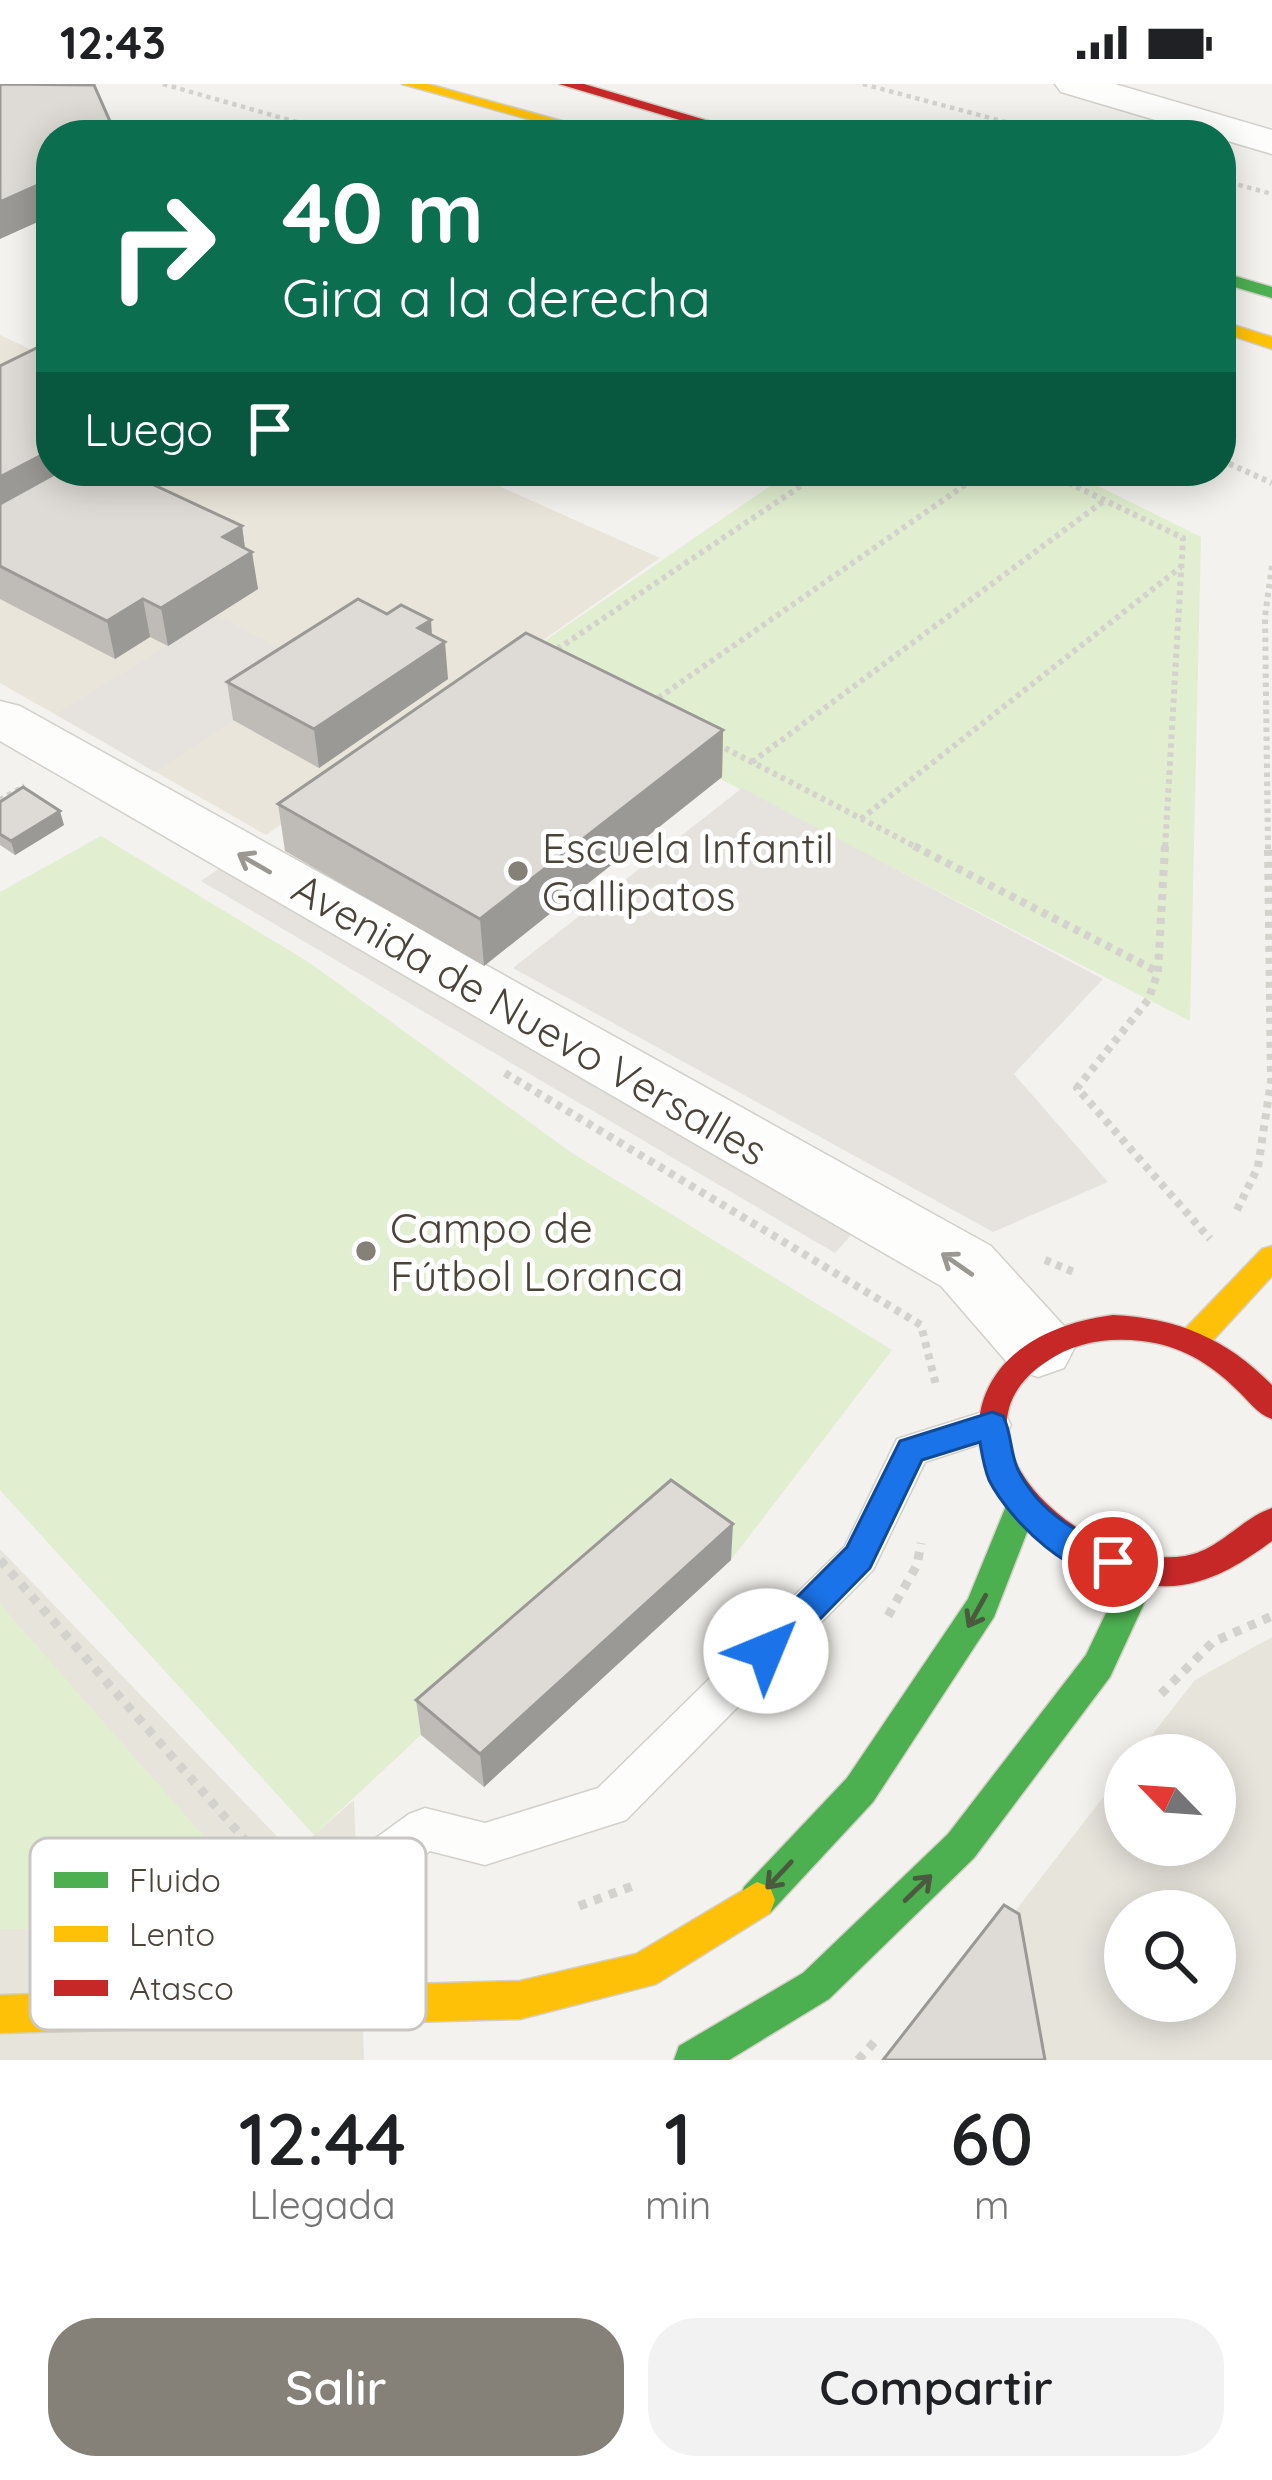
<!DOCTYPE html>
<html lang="es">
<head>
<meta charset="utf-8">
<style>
	body { margin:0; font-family:Quicksand,sans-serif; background:#f2f2f2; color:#202124; height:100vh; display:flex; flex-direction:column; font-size:45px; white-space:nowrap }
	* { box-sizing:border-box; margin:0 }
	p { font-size:39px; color:#757577 }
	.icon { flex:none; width:66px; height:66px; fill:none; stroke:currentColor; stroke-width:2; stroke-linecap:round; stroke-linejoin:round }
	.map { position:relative; height:1976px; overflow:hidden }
	.details { display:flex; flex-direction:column; background:#fff; flex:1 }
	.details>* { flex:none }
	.hud { position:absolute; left:36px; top:36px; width:1200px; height:366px; border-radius:48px; box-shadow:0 6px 30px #0003; background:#0b6e4f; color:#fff; overflow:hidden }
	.needle { width:78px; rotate:295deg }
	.controls { position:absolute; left:1104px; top:1650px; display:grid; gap:24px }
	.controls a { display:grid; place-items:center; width:132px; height:132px; border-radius:50%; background:#fff; box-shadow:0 6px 30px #0003; font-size:60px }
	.pin { position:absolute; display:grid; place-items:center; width:102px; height:102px; color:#fff; margin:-51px; border:6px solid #fff; border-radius:50%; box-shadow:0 3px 12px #0007 }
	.me { position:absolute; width:132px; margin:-66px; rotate:45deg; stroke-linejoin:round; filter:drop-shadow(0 0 9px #0008) }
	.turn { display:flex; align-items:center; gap:42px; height:252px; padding:0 48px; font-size:54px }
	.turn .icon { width:156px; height:156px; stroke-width:2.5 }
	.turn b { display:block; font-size:84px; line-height:102px }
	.then { display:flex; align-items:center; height:114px; padding:0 48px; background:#0003; gap:24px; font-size:45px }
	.eta { display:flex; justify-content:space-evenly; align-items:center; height:204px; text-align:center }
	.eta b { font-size:72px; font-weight:600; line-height:84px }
	.action { display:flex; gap:24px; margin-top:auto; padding:24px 48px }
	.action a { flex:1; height:138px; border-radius:48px; background:#868178; color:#fff; font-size:48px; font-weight:600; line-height:138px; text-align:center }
	.action a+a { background:#f2f2f2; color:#202124 }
	.status { display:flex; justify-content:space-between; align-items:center; height:84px; padding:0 60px; background:#fff; direction:ltr }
	.status svg { height:33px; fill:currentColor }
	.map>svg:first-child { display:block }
	.residential { fill:#e7e4dc; fill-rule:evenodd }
	.education { fill:#eae5da }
	.green { fill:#e1eecf }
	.parking { fill:#e6e3df }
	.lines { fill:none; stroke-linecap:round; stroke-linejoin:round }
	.lane-casing { stroke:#d2d0cb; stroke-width:3 }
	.street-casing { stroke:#d2d0cb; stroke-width:3 }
	.fast-casing { stroke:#d3cfc5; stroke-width:3 }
	.slow-casing { stroke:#d3cfc5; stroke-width:3 }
	.jam-casing { stroke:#d3cfc5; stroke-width:3 }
	.path-far3 { stroke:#d3d2cc; stroke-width:4.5; stroke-dasharray:4.5 4.5; stroke-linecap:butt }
	.path-far2 { stroke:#d3d2cc; stroke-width:6; stroke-dasharray:4.5 4.5; stroke-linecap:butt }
	.path-far1 { stroke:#d3d2cc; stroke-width:8; stroke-dasharray:6 6; stroke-linecap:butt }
	.path { stroke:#d3d2cc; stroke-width:9; stroke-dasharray:8 8; stroke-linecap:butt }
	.lane { fill:#fdfdfc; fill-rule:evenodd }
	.street { fill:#fdfdfc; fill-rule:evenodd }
	.fast { fill:#4caf50; fill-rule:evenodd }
	.slow { fill:#ffc107; fill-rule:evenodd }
	.jam { fill:#c62828; fill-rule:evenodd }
	.wall { fill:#bfbcb8 }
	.shaded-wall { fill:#9b9996 }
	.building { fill:#dedbd6; stroke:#9b9996; stroke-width:3 }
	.oneway { stroke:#9b9791 }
	.oneway2 { stroke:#4b593e }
	.route { fill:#1a73e8; stroke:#114b97; stroke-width:3 }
	.poi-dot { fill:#868178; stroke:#fff; stroke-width:4.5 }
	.labels { text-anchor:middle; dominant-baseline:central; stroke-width:10; stroke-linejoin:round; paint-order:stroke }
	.poi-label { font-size:42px; fill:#4b4439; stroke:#fff; text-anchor:start }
	.street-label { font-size:42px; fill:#4b4439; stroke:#fff }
	.key { fill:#fff; stroke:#c9c7c4; stroke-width:3 }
	.key-label { font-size:33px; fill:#4b4439 }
</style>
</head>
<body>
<div class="status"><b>12:43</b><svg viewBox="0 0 49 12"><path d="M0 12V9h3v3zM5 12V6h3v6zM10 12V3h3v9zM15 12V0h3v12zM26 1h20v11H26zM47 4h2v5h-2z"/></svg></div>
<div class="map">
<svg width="1272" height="1976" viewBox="0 0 1272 1976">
	<rect width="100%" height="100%" fill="#f4f2ee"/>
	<path class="residential" d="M0 1465 293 1769 354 1716 364 1976H0Z
		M1272 1553V1976H900L1125 1685V1761H1215V1671H1136L1195 1596ZM1125 1827H1215V1917H1125Z"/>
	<path class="education" d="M0 251 51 275V387H465L660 474 266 751 0 599Z"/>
	<path class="green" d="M792 387H1068L1201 453 1190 937 505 584Z
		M101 752 310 879 572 1069 892 1266 731 1476 484 1703 421 1651 314 1751 0 1406V808Z
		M0 1520 218 1768 61 1764 44 1845H0Z"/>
	<path class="parking" d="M217 531 316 583 155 688 56 630Z
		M742 704 1103 895 1014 990 1108 1098 993 1148 513 884Z
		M228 778 859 1142 835 1169 201 797Z"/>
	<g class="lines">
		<defs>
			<path id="lane" d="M992 1325 1005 1330 1011 1341 1005 1352 925 1378 873 1486 626 1736 485 1781 430 1767 332 1840 336 1920 329 1936 313 1943 297 1936C284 1905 280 1846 293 1814L409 1730 425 1724 485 1739 598 1704 845 1462 897 1355Z"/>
			<path id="street" d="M1055 0H1115L1272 46V70L1221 55V51H1206L1061 8Z
				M0 617 20 622 991 1162 1064 1242 1075 1263 1064 1284 1038 1293 1012 1284 941 1202 0 657Z"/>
			<path id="fast" d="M1221 188 1272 203V214L1221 199Z
				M1022 1406 1033 1410 1038 1420 994 1533 873 1718 770 1829 757 1834 744 1829 739 1816 744 1803 847 1694 968 1515 1011 1410Z
				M1143 1473 1155 1477 1159 1487 1110 1593 974 1774 829 1915 729 1976H674L679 1962 803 1889 948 1750 1086 1571 1131 1477Z"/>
			<path id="slow" d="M402 0H428L612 51H586Z
				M1221 237 1272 253V265L1221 248Z
				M1272 1162V1192L1205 1265 1194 1268 1183 1265 1179 1256 1183 1247 1262 1165Z
				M757 1798 770 1803 775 1816 770 1829 656 1900 520 1935 0 1949V1911L520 1897 636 1870Z"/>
			<path id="jam" d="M559 0H584L756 51H730Z
				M1113 1231C1178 1234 1227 1255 1272 1301V1335C1257 1330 1249 1317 1237 1306 1211 1280 1180 1261 1142 1257 1107 1253 1075 1258 1046 1278 935 1351 1084 1488 1185 1472 1220 1466 1240 1435 1272 1424V1457C1245 1477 1216 1496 1182 1501 1153 1506 1120 1496 1093 1485 942 1421 933 1255 1113 1231Z"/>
		</defs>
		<use href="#lane" class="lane-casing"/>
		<use href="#street" class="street-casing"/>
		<use href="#fast" class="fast-casing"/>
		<use href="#slow" class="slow-casing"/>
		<use href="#jam" class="jam-casing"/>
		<path class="path-far3" d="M163 0 342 51
			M863 0 1054 51
			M1221 96 1272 110"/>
		<path class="path-far2" d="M1221 376 1272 399
			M1044 387 1183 454 1165 765
			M550 570 823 387
			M651 619 985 387
			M717 660 920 765
			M752 678 1105 416
			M0 716 25 702
			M861 735 1181 483
			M1268 765 1265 532 1272 482"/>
		<path class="path-far1" d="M914 762 1158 888
			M1165 762 1158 888 1148 916 1077 1004 1210 1155
			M505 989 921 1241 936 1301
			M1237 1126 1258 1083 1271 997 1268 762
			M1045 1176 1076 1189"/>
		<path class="path" d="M0 1476 266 1780 265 1806
			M888 1532 917 1481 921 1459
			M1161 1610 1213 1558 1272 1532
			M579 1822 638 1800
			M858 1976 877 1955"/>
		<use href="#lane" class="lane"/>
		<use href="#street" class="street"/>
		<use href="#fast" class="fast"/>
		<use href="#slow" class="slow"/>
		<use href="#jam" class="jam"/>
	</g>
	<path class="wall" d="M0 282 51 387 242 442 245 464 258 505 168 562 150 553 115 575 0 515Z
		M432 551 448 595 319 684 233 636 227 598Z
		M723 646 722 693 484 882 285 767 278 720Z
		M0 718 64 741 15 771 0 761Z
		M731 1476 484 1703 421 1651 416 1616Z"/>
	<path class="shaded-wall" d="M51 95V132L0 155V118Z
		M51 366V387H88L0 434V393Z
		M242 442 246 472 252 468 258 505 168 562 161 524 223 453Z
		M143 515 150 553 115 575 107 537Z
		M431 536 433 566 445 558 448 595 319 684 314 645 418 544Z
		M723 646 722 693 484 882 480 835Z
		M60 727 64 741 15 771 11 757Z
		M733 1440 731 1476 484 1703 480 1670Z"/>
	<path class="building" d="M0 0 94 1 116 51H51V95L0 118Z
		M51 257V366L0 393V282Z
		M60 387 75 393 87 387H124L242 442 223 453 252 468 161 524 143 515 107 537 0 482V420Z
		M358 515 387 530 401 521 431 536 418 544 445 558 314 645 227 598Z
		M526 549 723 646 480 835 278 720Z
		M23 703 60 727 11 757 0 750V718Z
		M671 1396 733 1440 480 1670 416 1616Z
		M1004 1821 1019 1830 1045 1976H883Z"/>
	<defs><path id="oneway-shaft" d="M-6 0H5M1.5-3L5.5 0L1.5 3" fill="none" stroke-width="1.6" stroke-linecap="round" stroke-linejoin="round" transform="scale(3)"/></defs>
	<g class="oneway">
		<use href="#oneway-shaft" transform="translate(254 779) rotate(-150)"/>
		<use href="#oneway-shaft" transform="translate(957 1180) rotate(-145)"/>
	</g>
	<g class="oneway2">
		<use href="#oneway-shaft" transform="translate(977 1527) rotate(119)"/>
		<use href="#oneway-shaft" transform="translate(779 1791) rotate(133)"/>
		<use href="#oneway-shaft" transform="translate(918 1804) rotate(-44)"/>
	</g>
	<path class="route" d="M992 1328 1003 1332C1012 1349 1010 1371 1019 1388 1041 1430 1082 1453 1125 1468L1130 1478 1125 1489C1077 1506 1008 1434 989 1396 984 1384 982 1370 980 1358L922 1376 870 1484 778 1578 766 1582 754 1578 748 1567 754 1556 847 1463 900 1357Z"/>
	<g class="poi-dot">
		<circle cx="518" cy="787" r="12"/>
		<circle cx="366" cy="1167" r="12"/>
	</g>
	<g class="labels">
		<g class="poi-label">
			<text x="542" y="763">Escuela Infantil<tspan x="542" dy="48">Gallipatos</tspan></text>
			<text x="390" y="1143">Campo de<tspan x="390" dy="48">Fútbol Loranca</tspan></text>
		</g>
		<g class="street-label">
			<text transform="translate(530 935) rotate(30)">Avenida de Nuevo Versalles</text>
		</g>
	</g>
	<rect x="30" y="1754" width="396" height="192" rx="18" class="key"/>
	<rect x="54" y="1788" width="54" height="16" fill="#4caf50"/>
	<rect x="54" y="1842" width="54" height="16" fill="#ffc107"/>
	<rect x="54" y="1896" width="54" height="16" fill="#c62828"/>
	<g class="key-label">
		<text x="129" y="1808">Fluido</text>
		<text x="129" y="1862">Lento</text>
		<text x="129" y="1916">Atasco</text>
	</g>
</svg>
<div class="controls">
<a><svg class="needle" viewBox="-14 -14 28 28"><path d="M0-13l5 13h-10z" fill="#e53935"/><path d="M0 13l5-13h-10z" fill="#757577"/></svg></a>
<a><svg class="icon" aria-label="search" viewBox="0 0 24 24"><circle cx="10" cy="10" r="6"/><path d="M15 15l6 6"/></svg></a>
</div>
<div class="pin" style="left:1113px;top:1478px;background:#d93025"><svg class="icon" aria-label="arrive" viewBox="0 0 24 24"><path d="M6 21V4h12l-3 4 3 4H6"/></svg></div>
<svg class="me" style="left:766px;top:1567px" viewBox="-20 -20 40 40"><circle r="19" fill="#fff"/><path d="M0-13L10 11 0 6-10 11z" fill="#1a73e8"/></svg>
<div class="hud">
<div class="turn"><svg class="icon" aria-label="right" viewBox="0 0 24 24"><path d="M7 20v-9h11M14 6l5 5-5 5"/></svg><div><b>40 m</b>Gira a la derecha</div></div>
<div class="then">Luego<svg class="icon" aria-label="arrive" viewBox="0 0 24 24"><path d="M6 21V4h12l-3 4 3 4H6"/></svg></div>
</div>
</div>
<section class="details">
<div class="eta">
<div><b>12:44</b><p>Llegada</p></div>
<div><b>1</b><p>min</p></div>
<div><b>60</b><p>m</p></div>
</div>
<div class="action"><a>Salir</a><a>Compartir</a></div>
</section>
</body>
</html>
